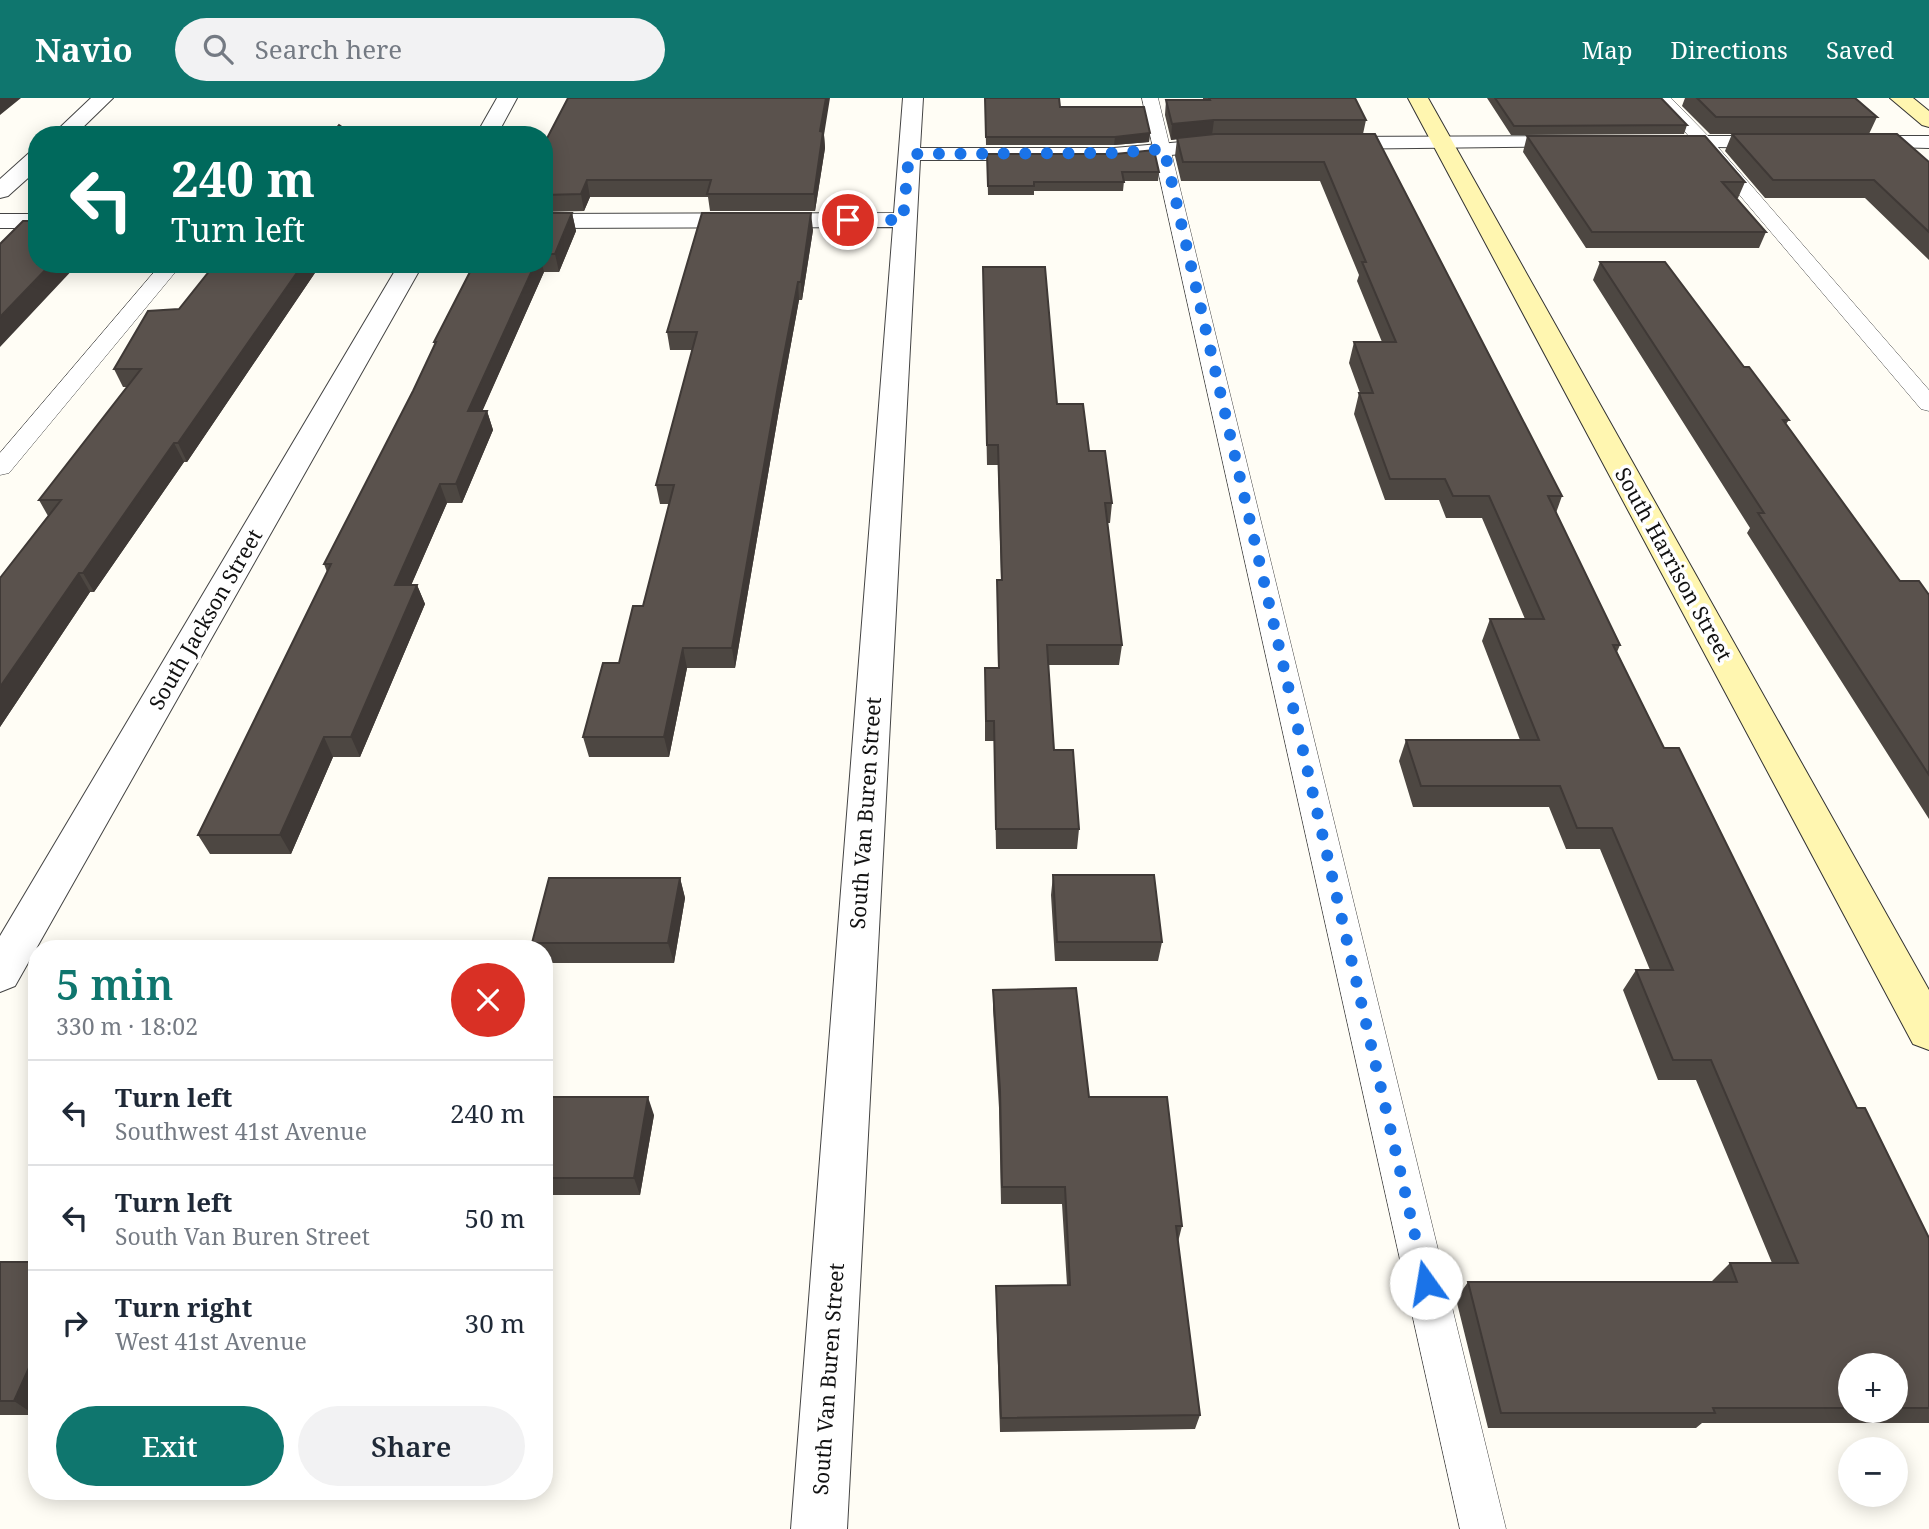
<!DOCTYPE html>
<html lang="en">
<head>
<meta charset="utf-8">
<style>
	body { margin:0; font-family:"Noto Serif",serif; background:#f2f2f3; color:#1f2937; height:100vh; display:flex; flex-direction:column; font-size:26px; white-space:nowrap }
	* { box-sizing:border-box; margin:0 }
	p { font-size:23px; color:#747a83 }
	.icon { flex:none; width:38px; height:38px; fill:none; stroke:currentColor; stroke-width:2; stroke-linecap:round; stroke-linejoin:round }
	.map { position:relative; flex:1; overflow:hidden }
	.side { position:absolute; left:28px; top:842px; width:525px; height:560px; display:flex; flex-direction:column; background:#fff; border-radius:28px; box-shadow:0 4px 18px #0003 }
	.side>* { flex:none }
	.hud { position:absolute; left:28px; top:28px; width:525px; height:147px; border-radius:28px; box-shadow:0 4px 18px #0003; background:#00695c; color:#fff; overflow:hidden }
	.buttons { position:absolute; left:1838px; top:1255px; display:grid; gap:14px }
	.buttons a { display:grid; place-items:center; width:70px; height:70px; border-radius:50%; background:#fff; box-shadow:0 4px 18px #0003; font-size:35px }
	.pin { position:absolute; display:grid; place-items:center; width:60px; height:60px; color:#fff; margin:-30px; border:4px solid #fff; border-radius:50%; box-shadow:0 2px 7px #0007 }
	.me { position:absolute; width:77px; margin:-38px; rotate:347deg; stroke-linejoin:round; filter:drop-shadow(0 0 5px #0008) }
	.turn { display:flex; align-items:center; gap:24px; height:147px; padding:0 28px; font-size:32px }
	.turn .icon { width:91px; height:91px; stroke-width:2.5 }
	.turn b { display:block; font-size:49px; line-height:60px }
	.round { display:grid; place-items:center; flex:none; width:74px; height:74px; border-radius:37px; background:#f2f2f3 }
	.headline { display:flex; align-items:center; justify-content:space-between; height:119px; padding:0 28px }
	h1 { font-size:42px; font-weight:600; line-height:52px; color:#0f766e }
	.action { display:flex; gap:14px; margin-top:auto; padding:14px 28px }
	.action a { flex:1; height:80px; border-radius:42px; background:#0f766e; color:#fff; font-size:28px; font-weight:600; line-height:80px; text-align:center }
	.action a+a { background:#f2f2f3; color:#1f2937 }
	ul { padding:0; list-style:none }
	li { display:flex; align-items:center; gap:21px; height:105px; padding:0 28px; border-top:2px solid #e0e1e3 }
	li div { flex:1 }
	li b { display:block; font-size:26px }
	li em { font-style:normal }
	header { display:flex; align-items:center; gap:42px; box-sizing:border-box; height:98px; padding:0 35px; background:#0f766e; color:#fff }
	header strong { font-size:33px }
	nav { display:flex; gap:38px; margin-inline-start:auto; font-size:24px }
	.search { width:490px; height:63px; background:#f2f2f3; display:flex; align-items:center; gap:18px; box-sizing:border-box; padding:0 24px; border-radius:38px; color:#747a83; font-size:26px }
	.map>svg:first-child { display:block }
	.lines { fill:none; stroke-linecap:round; stroke-linejoin:round }
	.lane-casing { stroke:#444; stroke-width:1 }
	.street-casing { stroke:#444; stroke-width:2 }
	.secondary-casing { stroke:#333; stroke-width:2 }
	.lane { fill:#fff; fill-rule:evenodd }
	.street { fill:#fff; fill-rule:evenodd }
	.secondary { fill:#fff6b0; fill-rule:evenodd }
	.wall { fill:#4d4742; fill-rule:evenodd }
	.shaded-wall { fill:#3f3936 }
	.building { fill:#5a524d; stroke:#3f3936; stroke-width:2 }
	.route { stroke:#1a73e8; stroke-width:12; stroke-dasharray:0 21.6 }
	.labels { text-anchor:middle; dominant-baseline:central; stroke-width:7; stroke-linejoin:round; paint-order:stroke }
	.street-label { font-size:21px; fill:#111; stroke:#fff }
</style>
</head>
<body>
<header>
<strong>Navio</strong>
<div class="search"><svg class="icon" aria-label="search" viewBox="0 0 24 24"><circle cx="10" cy="10" r="6"/><path d="M15 15l6 6"/></svg>Search here</div>
<nav><a>Map</a><a>Directions</a><a>Saved</a></nav>
</header>
<div class="map">
<svg width="1929" height="1431" viewBox="0 0 1929 1431">
	<rect width="100%" height="100%" fill="#fffdf5"/>
	<g class="lines">
		<defs>
			<path id="lane" d="M1142 0H1158L1506 1431H1460Z
				M1654 0H1671L1710 40 1929 292V313L1921 311 1698 48Z
				M161 166H182L9 375 0 377V355Z"/>
			<path id="street" d="M91 0H113L75 37H52Z
				M497 0H517L497 37H476Z
				M903 0H923L920 50H1114L1227 40 1235 41 1238 46 1235 51 1227 52 1114 62H920L847 1431H791L893 129 544 130V116L894 115Z
				M1577 38 1584 40 1588 44 1584 48 1329 51 1321 50 1318 45 1321 40 1329 39Z
				M1658 38H1780L1787 40 1791 44 1787 48 1780 50 1651 48 1647 44 1651 40Z
				M1854 38H1929V50L1847 48 1843 44 1847 40Z
				M37 54V72L8 98 0 100V81L29 55Z
				M0 116H37V130H0Z
				M399 166H423L15 888 0 894V838Z"/>
			<path id="secondary" d="M1408 0H1428L1929 892V952L1913 946Z
				M1890 0H1913L1929 13V29L1922 27Z"/>
		</defs>
		<use href="#lane" class="lane-casing"/>
		<use href="#street" class="street-casing"/>
		<use href="#secondary" class="secondary-casing"/>
		<use href="#lane" class="lane"/>
		<use href="#street" class="street"/>
		<use href="#secondary" class="secondary"/>
	</g>
	<path class="wall" d="M985 0 1060 9 1150 35 1149 44 1114 47H986Z
		M1203 0H1355L1366 22 1363 36 1562 398 1556 415 1620 547 1617 554 1664 650 1857 1010 1929 1140V1325H1702L1696 1330H1488L1456 1201 1468 1184H1713L1712 1183 1730 1165H1772L1696 982H1658L1623 892 1636 872H1650L1600 751H1566L1549 709H1413L1399 663 1406 642H1520L1482 543 1490 521H1525L1482 420H1446L1439 402H1385L1354 316 1359 295H1360L1349 265 1354 244H1382L1357 183 1359 177 1320 83H1181L1175 58 1177 41 1171 42 1165 17 1166 2H1203ZM1850 1267H1895V1312H1850Z
		M1487 0H1661L1687 27 1684 36 1511 37Z
		M1685 0H1855L1877 19 1869 36H1710L1682 8Z
		M1732 36 1929 64V162L1865 100H1765L1725 53Z
		M824 37 825 50 815 113H710L708 99H590L584 113 544 114V46Z
		M1527 38 1745 84 1738 100H1736L1766 134 1759 150H1586L1523 54Z
		M987 56 1159 74 1158 83H1124L1123 93H1034V97H988Z
		M544 115H572L576 133 559 174H544L482 313H487L493 332 462 405H447L411 487H417L425 506 360 659H333L291 756H210L198 737 327 474 324 466 413 293 435 248 434 244 474 166H544Z
		M813 132 802 202H799L780 306 735 570H687L669 659H589L583 639 619 565 643 508 669 406H660L656 387 692 252H670L667 234Z
		M1600 164 1744 269 1789 322 1786 326 1900 483 1929 497V721L1747 435 1750 430 1593 182Z
		M215 166H321L187 364H184L94 494H90L0 629V480L48 418 39 402 127 289H123L114 271 179 211Z
		M983 169 1057 306 1089 353 1112 405 1110 425H1107L1122 547 1119 567H1048L1054 652 1079 731 1077 751H996L994 643H985V570H998L997 482H1001L998 367H987Z
		M1053 777 1162 844 1158 863H1055L1051 797Z
		M680 780 685 800 674 865H544V850H534L532 845Z
		M993 892 1089 999 1182 1128 1178 1144 1200 1317 1195 1331 1000 1334 996 1204V1188L1067 1187 1062 1106H1001L999 1010 993 911Z
		M544 999 654 1017 640 1097H544Z
		M0 1164H37V1314L35 1317H0Z"/>
	<path class="shaded-wall" d="M0 0H21L0 17Z
		M826 0H830L824 37 825 50 815 113 814 96 820 33Z
		M1214 22 1212 37 1171 42 1172 26Z
		M1150 35 1149 44 1114 47 1115 39Z
		M587 82 590 99 584 113 581 96Z
		M572 115 576 133 559 174 555 156Z
		M811 115 813 132 802 202 801 184Z
		M51 166H78L0 249V219Z
		M303 166H321L187 364 178 345Z
		M535 166H542L544 174 474 332 468 313Z
		M798 184 799 202 780 306 735 570 732 550 778 288Z
		M487 313 493 332 462 405 456 386Z
		M174 345 184 364 94 494 83 475Z
		M440 386 447 405 403 506 395 487Z
		M79 475 90 494 0 629V589Z
		M417 487 425 506 360 659 351 639Z
		M683 550 687 570 669 659 664 639Z
		M324 639 333 659 291 756 280 737Z
		M680 780 685 800 674 865 668 845Z
		M648 999 654 1017 640 1097 634 1080Z
		M37 1252V1314L35 1317 14 1303Z"/>
	<path class="building" d="M568 0H826L820 33 823 34 814 96H707L711 82H587L581 96 544 97V46Z
		M985 0H1059L1060 9H1144L1150 35 1115 39H986Z
		M1209 0H1355L1366 22H1214L1172 26 1166 2H1210Z
		M1495 0H1661L1687 27 1514 28Z
		M1697 0H1855L1877 19H1716Z
		M339 27 353 37H331Z
		M1215 36H1375L1562 398H1548L1620 547H1613L1664 650H1679L1857 1010H1865L1929 1140V1310H1895V1267H1850V1310H1713L1715 1315H1501L1468 1184H1737L1730 1165H1798L1711 962H1673L1636 872H1673L1612 730H1577L1560 688H1421L1406 642H1539L1490 521H1544L1489 398H1453L1445 381H1390L1359 295H1373L1354 244H1396L1362 164H1366L1324 64H1183L1177 40Z
		M1732 36H1897L1929 64V134L1874 82H1773Z
		M1527 38H1705L1745 84H1722L1766 134H1592Z
		M1154 52 1159 74H1122L1124 84H1034V88H988L987 56H1115Z
		M544 115H572L555 156H544Z
		M702 115H811L801 184H798L778 288 732 550H683L664 639H583L603 565H619L633 508H643L674 387H656L697 234H667Z
		M23 123H37V166H51L0 219V146Z
		M1600 164H1665L1744 269H1749L1789 322H1783L1900 483H1919L1929 497V677L1758 415H1764Z
		M215 166H303L178 345H174L83 475H79L0 589V480L61 402H39L141 271H114L148 213 179 211Z
		M474 166H535L468 313H487L456 386H440L395 487H417L351 639H324L280 737H198L331 466H324L413 293 436 244H434Z
		M983 169H1045L1057 306H1083L1089 353H1105L1112 405H1105L1122 547H1047L1054 652H1073L1079 731H996L994 623H986L985 570H999L997 482H1002L998 347H987Z
		M1053 777H1154L1162 844H1057Z
		M549 780H680L668 845H532Z
		M1076 890 1089 999H1167L1182 1128H1176L1200 1317 1001 1320 996 1188 1070 1187 1065 1089H1002L1000 992 993 892Z
		M544 999H648L634 1080H544Z
		M0 1164H37V1252L14 1303H0Z"/>
	<g class="lines">
		<path class="route" d="M848 122H903L909 56 1114 55 1164 51 1426 1185"/>
	</g>
	<g class="labels">
		<g class="street-label">
			<text transform="translate(1674 466) rotate(61)">South Harrison Street</text>
			<text transform="translate(205 521) rotate(-60)">South Jackson Street</text>
			<text transform="translate(865 715) rotate(-86)">South Van Buren Street</text>
			<text transform="translate(828 1281) rotate(-86)">South Van Buren Street</text>
		</g>
	</g>
</svg>
<div class="buttons">
<a>+</a>
<a>−</a>
</div>
<div class="pin" style="left:848px;top:122px;background:#d93025"><svg class="icon" aria-label="arrive" viewBox="0 0 24 24"><path d="M6 21V4h12l-3 4 3 4H6"/></svg></div>
<svg class="me" style="left:1426px;top:1185px" viewBox="-20 -20 40 40"><circle r="19" fill="#fff"/><path d="M0-13L10 11 0 6-10 11z" fill="#1a73e8"/></svg>
<div class="hud">
<div class="turn"><svg class="icon" aria-label="left" viewBox="0 0 24 24"><path d="M17 20v-9H6M10 6l-5 5 5 5"/></svg><div><b>240 m</b>Turn left</div></div>
</div>
<section class="side">
<div class="headline"><div><h1>5 min</h1><p>330 m · 18:02</p></div><a class="round" style="background:#d93025;color:#fff"><svg class="icon" aria-label="close" viewBox="0 0 24 24"><path d="M6 6l12 12M18 6L6 18"/></svg></a></div>
<ul>
<li><svg class="icon" aria-label="left" viewBox="0 0 24 24"><path d="M17 20v-9H6M10 6l-5 5 5 5"/></svg><div><b>Turn left</b><p>Southwest 41st Avenue</p></div><em>240 m</em></li>
<li><svg class="icon" aria-label="left" viewBox="0 0 24 24"><path d="M17 20v-9H6M10 6l-5 5 5 5"/></svg><div><b>Turn left</b><p>South Van Buren Street</p></div><em>50 m</em></li>
<li><svg class="icon" aria-label="right" viewBox="0 0 24 24"><path d="M7 20v-9h11M14 6l5 5-5 5"/></svg><div><b>Turn right</b><p>West 41st Avenue</p></div><em>30 m</em></li>
</ul>
<div class="action"><a>Exit</a><a>Share</a></div>
</section>
</div>
</body>
</html>
